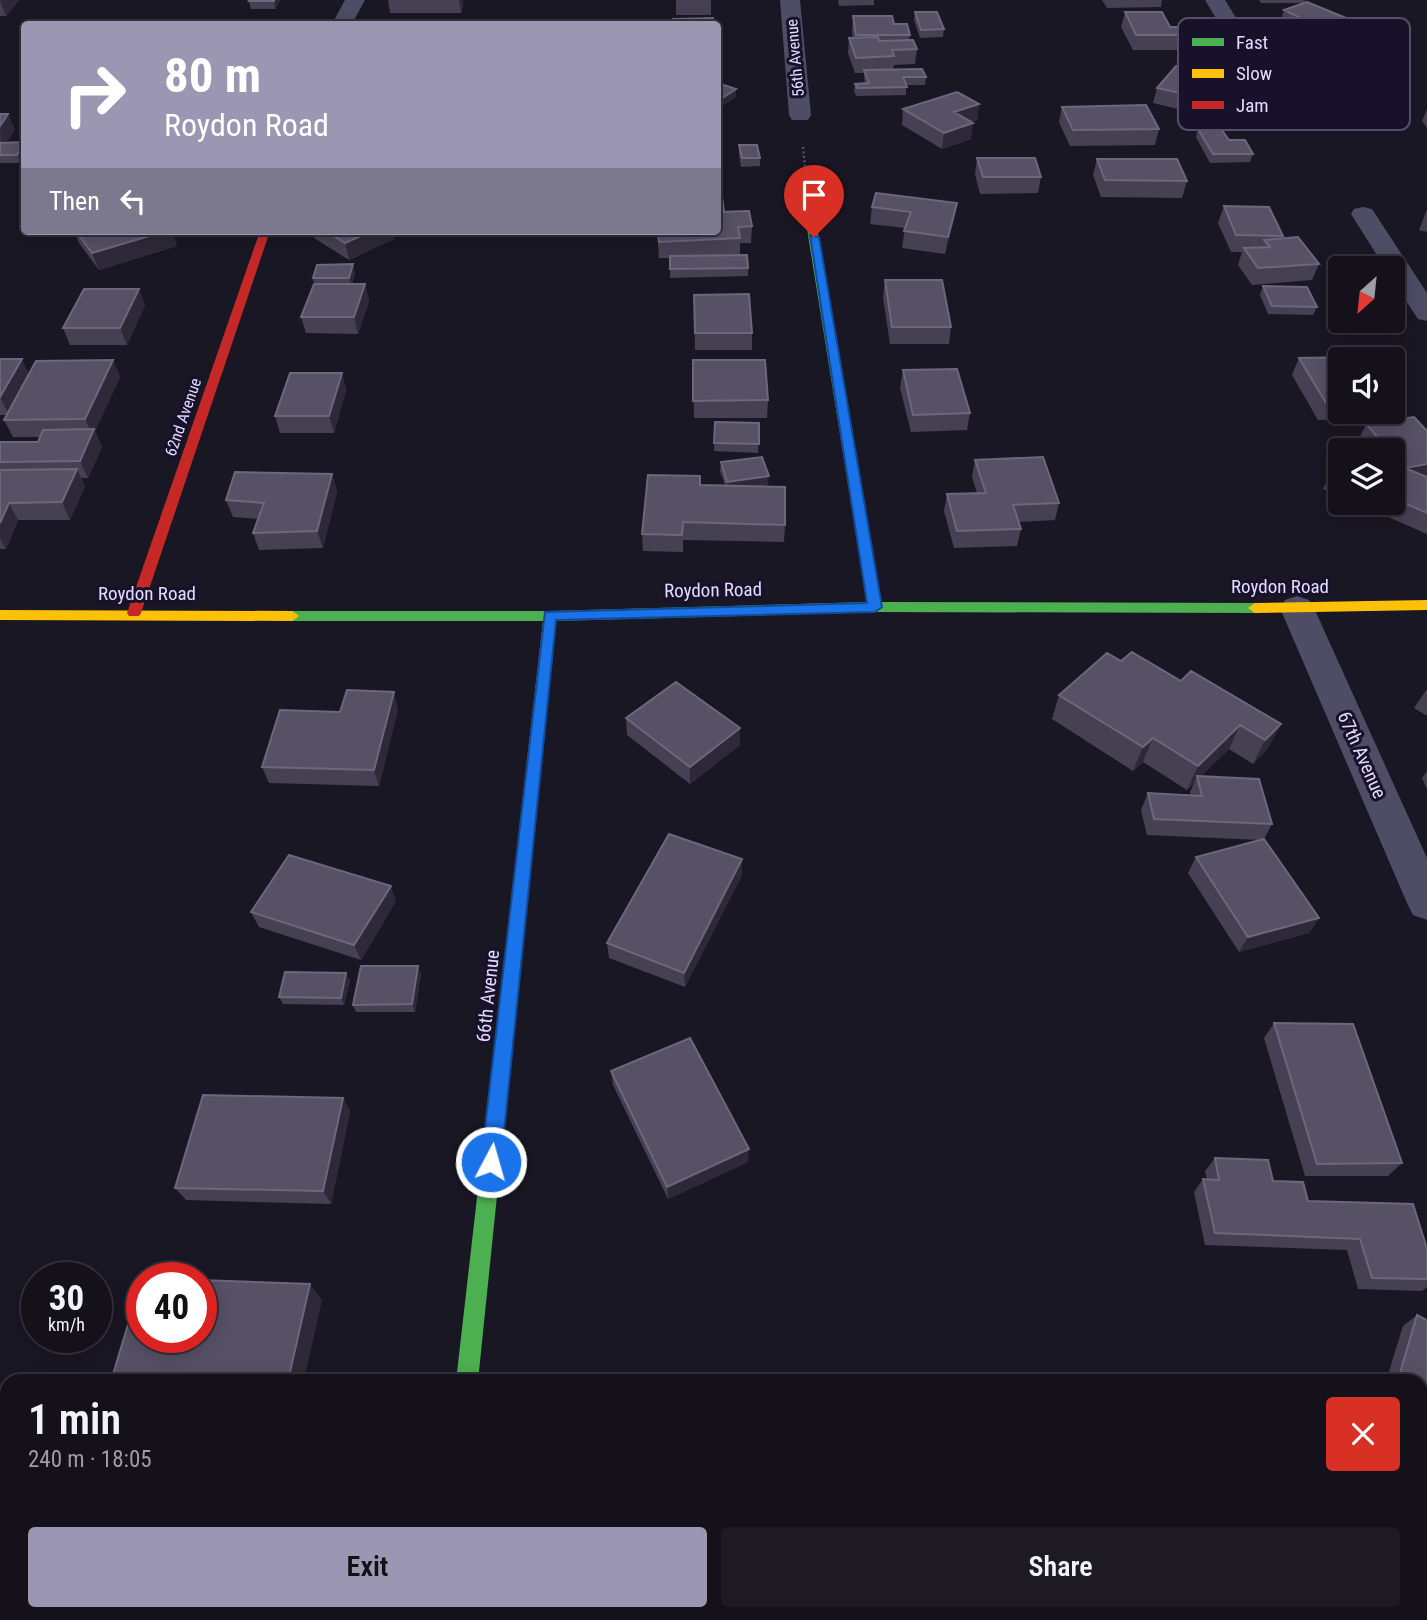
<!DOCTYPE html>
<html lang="en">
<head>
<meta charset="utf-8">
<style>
	body { margin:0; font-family:"Roboto Condensed",sans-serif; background:#1d1a24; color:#f1f3f6; height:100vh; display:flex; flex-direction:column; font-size:26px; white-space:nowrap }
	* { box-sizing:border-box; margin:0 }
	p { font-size:23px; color:#9d9da3 }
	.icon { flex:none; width:38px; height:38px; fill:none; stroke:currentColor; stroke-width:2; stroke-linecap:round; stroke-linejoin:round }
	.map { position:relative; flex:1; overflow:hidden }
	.sheet { position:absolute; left:0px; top:1374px; width:1428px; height:247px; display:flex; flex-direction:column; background:#14111b; border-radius:21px 21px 0 0; box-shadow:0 4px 18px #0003,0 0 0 2px #33313a }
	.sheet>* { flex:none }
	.guide { position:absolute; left:21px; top:21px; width:700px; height:214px; border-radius:7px; box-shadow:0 4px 18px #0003,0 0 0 2px #33313a; background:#9b96b2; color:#fff; overflow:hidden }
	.needle { width:46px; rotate:207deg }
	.fabs { position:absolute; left:1328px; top:256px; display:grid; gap:14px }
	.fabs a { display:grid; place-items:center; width:77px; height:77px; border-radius:7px; background:#14111b; box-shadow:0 4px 18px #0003,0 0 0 2px #33313a; font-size:35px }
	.speed { position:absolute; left:21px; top:1262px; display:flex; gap:14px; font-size:35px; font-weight:700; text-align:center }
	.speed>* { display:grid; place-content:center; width:91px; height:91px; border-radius:50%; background:#14111b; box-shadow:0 4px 18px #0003,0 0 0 2px #33313a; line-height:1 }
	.speed small { font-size:18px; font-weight:400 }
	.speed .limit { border:10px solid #d22; background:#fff; color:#111 }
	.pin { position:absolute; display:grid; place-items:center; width:60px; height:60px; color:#fff; margin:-72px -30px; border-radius:50% 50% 50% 0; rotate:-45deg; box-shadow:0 0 7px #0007 }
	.pin .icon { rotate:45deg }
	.me { position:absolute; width:77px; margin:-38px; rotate:6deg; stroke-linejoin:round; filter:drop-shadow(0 0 5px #0008) }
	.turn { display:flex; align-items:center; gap:24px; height:147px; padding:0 28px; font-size:32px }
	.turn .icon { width:91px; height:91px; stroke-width:2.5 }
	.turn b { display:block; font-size:49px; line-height:60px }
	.then { display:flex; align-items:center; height:66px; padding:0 28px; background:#0003; gap:14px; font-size:26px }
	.round { display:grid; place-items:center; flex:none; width:74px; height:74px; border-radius:7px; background:#1d1a24 }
	.overview { display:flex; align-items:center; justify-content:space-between; height:119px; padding:0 28px }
	h1 { font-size:42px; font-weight:600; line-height:52px }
	.primary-button { display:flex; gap:14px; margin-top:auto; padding:14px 28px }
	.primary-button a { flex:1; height:80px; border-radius:7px; background:#9b96b2; color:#111; font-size:28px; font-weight:600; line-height:80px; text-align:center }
	.primary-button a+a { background:#1d1a24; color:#f1f3f6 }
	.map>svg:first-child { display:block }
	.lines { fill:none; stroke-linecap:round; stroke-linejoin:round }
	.path-far1 { stroke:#4a5665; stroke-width:2.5; stroke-dasharray:2 2.5; stroke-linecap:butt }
	.path { stroke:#4a5665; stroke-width:6; stroke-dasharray:4.5 7; stroke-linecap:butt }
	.street { fill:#4f4d65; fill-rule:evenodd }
	.fast { fill:#4caf50; fill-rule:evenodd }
	.slow { fill:#ffc107; fill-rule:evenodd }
	.jam { fill:#c62828; fill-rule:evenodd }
	.wall { fill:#454153 }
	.shaded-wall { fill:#2d2938 }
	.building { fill:#565165; stroke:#6b677d; stroke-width:2 }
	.route { fill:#1a73e8; stroke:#114b97; stroke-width:2 }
	.labels { text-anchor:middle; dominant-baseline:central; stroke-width:6; stroke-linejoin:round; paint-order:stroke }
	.far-street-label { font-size:16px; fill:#e1dbfe; stroke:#17112a }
	.street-label { font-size:19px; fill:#e1dbfe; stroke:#17112a }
	.key { fill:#17112a; stroke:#544e6a; stroke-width:2 }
	.key-label { font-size:19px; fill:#e1dbfe }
</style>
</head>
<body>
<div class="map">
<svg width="1427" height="1620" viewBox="0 0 1427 1620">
	<rect width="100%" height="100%" fill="#1a1724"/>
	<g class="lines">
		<path class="path-far1" d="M803 147 806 177"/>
		<path class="path" d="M477 1614 480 1620"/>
		<path class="street" d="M345 0H365L352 24H332Z
			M780 0H800L811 115 808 120H792L789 115Z
			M1205 0H1225L1295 112 1292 117H1276Z
			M1363 207 1372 209 1427 293V321L1418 319 1393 281V268H1385L1351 214 1354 209Z
			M1297 596 1309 600 1314 608 1427 858V920L1413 915 1407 903 1280 608 1285 600Z"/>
		<path class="fast" d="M809 207 814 210 881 602 1255 603 1262 608 1255 613 875 612 556 621 478 1381H456L543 621H292L285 616 292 611H550L867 602 804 210Z"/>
		<path class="slow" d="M1427 600V610L1255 613 1248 608 1255 603Z
			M0 610 292 611 299 616 292 621 0 620Z"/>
		<path class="jam" d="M260 231H270L141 613 139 616H129L127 613Z"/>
	</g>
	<path class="wall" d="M0 0H19L6 16H0Z
		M280 0 275 9H251L249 1Z
		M388 0H462L463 5 461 13H390Z
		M676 0H711V15H676Z
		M830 0H874V5L839 6 838 0Z
		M1102 0H1162L1161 7 1107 8Z
		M1259 0H1305L1304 3H1261Z
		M1284 10 1346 35 1305 51 1281 40 1285 28 1279 25Z
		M915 12 944 29 943 37 920 38 914 20Z
		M1125 12 1185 35 1181 50H1133L1121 27Z
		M853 16 894 24 910 35 909 40 917 49 915 64 894 65 893 70 926 77 925 85H906V95L856 96 854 91 855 84 865 83 864 78V73H855L848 53 849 38H853L852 31Z
		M1393 62 1386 78 1393 81 1387 97 1362 108 1319 90 1321 86 1317 84 1322 69Z
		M1157 88 1208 90 1190 112 1153 103Z
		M979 104 977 120 970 122 971 139 942 149 902 125 903 109Z
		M1062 107 1159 129 1155 145 1070 146 1059 122Z
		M1427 109V128L1422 121Z
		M0 114H8L15 130 6 142H24V157L21 163H0Z
		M1198 129 1229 140 1253 154 1250 162 1210 163 1196 137Z
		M718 139H721V168H718Z
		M739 145 760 158V166L741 167 739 154Z
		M977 158 1041 177 1038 193 980 194 975 174Z
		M1097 159 1187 181 1182 198 1101 197 1093 175Z
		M957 203 954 219 945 254 902 248 905 228 870 224 872 207Z
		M1224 206 1283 236 1282 238 1319 264 1312 280 1252 285 1238 265 1242 252H1231L1218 223Z
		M1427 209V232L1419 230Z
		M724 212 752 226 751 243H740V255L748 268V276L670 278V258H659L657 231H718Z
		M74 231H172L177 246 99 270 79 243Z
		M312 231H392L394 239 349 260 314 238Z
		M355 273 352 284H365L369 301 358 334 306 333 301 317 314 284 313 278Z
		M885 280 951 327 949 344H890L883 297Z
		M1263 286 1317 307 1313 315 1268 314 1260 295Z
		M694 295 752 333V350H695Z
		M145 305 127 345H70L63 328Z
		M1299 358 1340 359V411H1378L1374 419 1318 420 1292 375Z
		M0 359 29 375 113 360 120 377 95 431 102 447 88 478H81L85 486 70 520H18L6 549H0V442H38L40 437H13L4 420 7 415H0Z
		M693 360 768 400 767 418H694Z
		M903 370 970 413 967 430 911 432 900 388Z
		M342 373 346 390 334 433H280L275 416Z
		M715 422 759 423 758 453 714 451Z
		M1366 424 1427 431V534L1354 502H1393V450H1365L1358 441Z
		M975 460 1059 503 1055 520 1019 522 1021 529 1017 546 954 548 944 511 947 494 977 493 972 477Z
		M721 462 768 485 761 486 785 525 784 542 683 540V552L643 551 642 534 700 485H725L720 471Z
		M1340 462V496L1323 489 1331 472Z
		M332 474 337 492 323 548 259 550 253 533 258 519 233 517 226 500Z
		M1121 661 1181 681 1281 724 1268 748 1253 764 1229 749 1201 776 1272 824 1264 839 1319 918 1309 933 1239 952 1188 873 1196 857 1260 840 1147 835 1141 810 1148 793 1190 795V792L1194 783 1187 790 1143 762 1133 771 1052 719 1059 695Z
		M1427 689V716L1414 708Z
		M398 709 379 786 269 783 262 767 340 712Z
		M626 718 740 728V745L690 784 627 735Z
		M1427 771V789L1422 778Z
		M742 875 685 987 609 958 607 943Z
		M396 901 361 960 259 927 251 912Z
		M421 974 415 1012H356L353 1005Z
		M350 980 344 1005 283 1004 279 997Z
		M1274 1023 1402 1163 1388 1176H1305L1264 1038Z
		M611 1071 748 1162 668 1199 613 1085Z
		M343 1098 350 1111 331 1204 186 1200 175 1188Z
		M1215 1158 1273 1181 1308 1201 1427 1249V1287L1422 1291 1358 1289 1347 1250 1205 1245 1194 1192 1203 1179 1207 1180 1205 1171Z
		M1417 1315 1427 1320V1406L1421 1403V1381H1386L1403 1326Z
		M213 1614H320L319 1620 220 1616Z
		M1162 1614H1371L1373 1620H1163Z"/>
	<path class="shaded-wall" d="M2 0H19L6 16 0 1Z
		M274 0H280L275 9 274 1Z
		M459 0H462L463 5 461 13Z
		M1351 20 1346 35 1305 51 1311 35Z
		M1393 62 1387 78 1365 88 1371 72Z
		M1212 75 1208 90 1190 112 1194 96Z
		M1393 81 1387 97 1362 108 1368 92Z
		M736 89V97L718 109V101Z
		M979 104 977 120 951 128 954 112Z
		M8 114 15 130 1 151 0 126Z
		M973 123 971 139 942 149 944 133Z
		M24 144V157L21 163 17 155Z
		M957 203 954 219 945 254 948 237Z
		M166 231H172L177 246 99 270 92 253Z
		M372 231H392L394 239 349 260 345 243Z
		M353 264 355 273 351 286 349 278Z
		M365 284 369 301 358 334 354 317Z
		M139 289 145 305 127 345 120 328Z
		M22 359 30 376 9 415 0 397Z
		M113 360 120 377 95 431 102 447 88 478 80 461 92 435 85 419Z
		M342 373 346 390 334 433 329 416Z
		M1427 464V480L1405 468Z
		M77 469 85 486 70 520 62 502Z
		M332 474 337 492 323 548 317 531Z
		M769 476 768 485 727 490V482Z
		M9 503 18 520 6 549 0 539V523Z
		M394 692 398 709 379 786 374 770Z
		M1281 724 1268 748 1253 764 1265 740Z
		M1240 725 1229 749 1198 779 1197 776 1194 783 1187 790 1198 766Z
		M740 728V745L690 784V767Z
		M1153 738 1143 762 1133 771 1143 747Z
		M742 859V875L685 987 684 973Z
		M391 886 396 901 361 960 354 945Z
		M1319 918 1309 933 1239 952 1248 937Z
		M418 966 421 974 415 1012 412 1004Z
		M346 973 350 980 344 1005 341 998Z
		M343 1098 350 1111 331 1204 323 1191Z
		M749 1149 748 1162 668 1199 667 1187Z
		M310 1284 322 1300 304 1381H288Z
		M19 1614H37L35 1620H18Z
		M310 1614H320L319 1620 310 1615Z"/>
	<path class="building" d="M250 0H274V1H249Z
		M1307 2 1351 20 1311 35 1286 25 1303 19 1284 10Z
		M915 12H937L944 29 921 30Z
		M1125 12H1162L1170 27H1180L1185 35H1136Z
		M853 16H892L894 24H907L910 35H856Z
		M713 18V24H674L673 19Z
		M878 37 879 41 913 40 917 49 892 50 894 56 856 58 849 38Z
		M1176 66 1212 75 1194 96 1157 88Z
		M922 69 926 77H903L907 87 857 88 855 84 869 83 864 70Z
		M718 83 736 89 718 101Z
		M957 92 979 104 954 112 973 123 944 133 903 109Z
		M1146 105 1159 129 1073 130 1062 107Z
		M0 114H8L0 126Z
		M1198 129H1221L1229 140H1245L1253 154H1213Z
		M718 139H721V160H718Z
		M24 142 17 155H0V143Z
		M739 145H757L760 158H742Z
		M977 158H1035L1041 177H983Z
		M1097 159H1177L1187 181 1105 180Z
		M876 193 957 203 948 237 904 231 911 212 872 207Z
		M718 197H722L724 211 718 212Z
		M1224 206 1269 207 1283 236 1236 235Z
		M749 211 752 226 738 227 740 238 659 242 658 231H718V212Z
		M76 231H166L92 253Z
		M326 231H372L345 243Z
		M1298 237 1319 264 1258 268 1244 248 1270 247 1264 240Z
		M747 255 748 268 670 269V256Z
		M353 264 349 278H313L317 265Z
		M885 280H942L951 327H892Z
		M314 284H365L354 317H301Z
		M1263 286 1307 287 1317 307 1272 306Z
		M84 289H139L120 328H63Z
		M749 294 752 333H695L694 295Z
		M1355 357 1356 359H1340V402L1326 403 1299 358Z
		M0 359H22L0 397Z
		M113 360 85 419 4 420 36 361Z
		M693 360H765L768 400 693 401Z
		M957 369 970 413 913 415 903 370Z
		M290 373H342L329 416H275Z
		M1414 417 1427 431V464L1405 468 1427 477V513L1393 498V463L1405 468 1393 455V450H1389L1366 424Z
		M715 422 759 423V444L714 443Z
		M94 429 80 461 0 462V442H38L43 430Z
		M1355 446 1363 450H1352Z
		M762 457 769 476 727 482 721 462Z
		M1043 457 1059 503 1013 505 1021 529 957 531 947 494 986 493 975 460Z
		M1340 462V476L1331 472Z
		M77 469 62 502 9 503 0 523V470Z
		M235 472 332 474 317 531 253 533 264 503 226 500Z
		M648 475 700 476V485L785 487V525L683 522 682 535 642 534Z
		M1132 652 1181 681 1191 671 1281 724 1265 740 1240 725 1198 766 1153 738 1143 747 1059 695 1107 653 1121 661Z
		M676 682 740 728 690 767 626 718Z
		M347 690 394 692 374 770 262 767 280 710 340 712Z
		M1197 776 1259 779 1272 824 1154 819 1148 793 1202 796Z
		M669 834 742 859 684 973 607 943Z
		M1264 839 1319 918 1248 937 1196 857Z
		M289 855 391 886 354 945 251 912Z
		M361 966H418L412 1004 353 1005Z
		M285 972 346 973 341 998 279 997Z
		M1274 1023 1353 1024 1402 1163 1317 1164Z
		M690 1038 749 1149 667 1187 611 1071Z
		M203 1095 343 1098 323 1191 175 1188Z
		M1215 1158 1268 1160 1273 1181 1303 1182 1308 1201 1413 1204 1427 1249V1279L1372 1278 1360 1239 1215 1233 1203 1179 1219 1180Z
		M142 1278V1337H201V1280L310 1284 288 1381H111Z
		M1417 1315 1427 1320V1388L1421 1385V1381H1414L1400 1373Z
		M663 1375 667 1381H656Z
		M0 1596H7V1614H19L18 1620H0Z
		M270 1614H310V1615Z
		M799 1614H938L993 1620H798Z
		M1174 1614H1371L1373 1620H1175Z"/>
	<path class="route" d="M810 235 819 237 882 607 875 612 556 620 501 1162 498 1169 491 1171 484 1169 481 1162 545 612 867 603Z"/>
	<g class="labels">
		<g class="far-street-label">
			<text transform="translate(795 58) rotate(-95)">56th Avenue</text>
			<text transform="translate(183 417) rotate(-71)">62nd Avenue</text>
		</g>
		<g class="street-label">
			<text x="1280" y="586">Roydon Road</text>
			<text transform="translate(713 590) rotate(-1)">Roydon Road</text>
			<text x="147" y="593">Roydon Road</text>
			<text transform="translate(1362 755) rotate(66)">67th Avenue</text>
			<text transform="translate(488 996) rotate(-84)">66th Avenue</text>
		</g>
	</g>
	<rect x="1178" y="18" width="232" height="112" rx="10" class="key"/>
	<rect x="1192" y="38" width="32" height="8" fill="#4caf50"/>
	<rect x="1192" y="69" width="32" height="9" fill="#ffc107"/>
	<rect x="1192" y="101" width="32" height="8" fill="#c62828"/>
	<g class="key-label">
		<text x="1236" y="49">Fast</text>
		<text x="1236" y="80">Slow</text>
		<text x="1236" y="112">Jam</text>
	</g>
</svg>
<div class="fabs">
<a><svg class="needle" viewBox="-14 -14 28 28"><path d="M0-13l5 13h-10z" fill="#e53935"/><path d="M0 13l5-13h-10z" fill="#9d9da3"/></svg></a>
<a><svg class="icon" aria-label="sound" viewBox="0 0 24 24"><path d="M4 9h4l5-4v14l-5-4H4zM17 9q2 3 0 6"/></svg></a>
<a><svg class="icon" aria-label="layers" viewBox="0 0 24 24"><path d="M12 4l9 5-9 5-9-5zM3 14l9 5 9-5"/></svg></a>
</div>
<div class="speed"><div>30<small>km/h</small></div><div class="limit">40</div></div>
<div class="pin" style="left:814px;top:237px;background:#d93025"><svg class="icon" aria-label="arrive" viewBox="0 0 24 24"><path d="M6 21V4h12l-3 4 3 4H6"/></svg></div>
<svg class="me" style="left:491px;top:1162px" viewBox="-20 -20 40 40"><circle r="17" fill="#1a73e8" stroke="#fff" stroke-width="3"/><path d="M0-11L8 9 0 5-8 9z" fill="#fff"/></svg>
<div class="guide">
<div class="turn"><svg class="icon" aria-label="right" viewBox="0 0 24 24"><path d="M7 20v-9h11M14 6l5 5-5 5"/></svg><div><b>80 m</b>Roydon Road</div></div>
<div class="then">Then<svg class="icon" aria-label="left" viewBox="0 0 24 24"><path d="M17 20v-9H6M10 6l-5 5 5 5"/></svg></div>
</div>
<section class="sheet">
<div class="overview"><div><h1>1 min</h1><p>240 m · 18:05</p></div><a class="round" style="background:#d93025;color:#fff"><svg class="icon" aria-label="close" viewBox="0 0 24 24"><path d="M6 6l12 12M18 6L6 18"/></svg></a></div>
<div class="primary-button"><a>Exit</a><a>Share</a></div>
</section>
</div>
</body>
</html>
